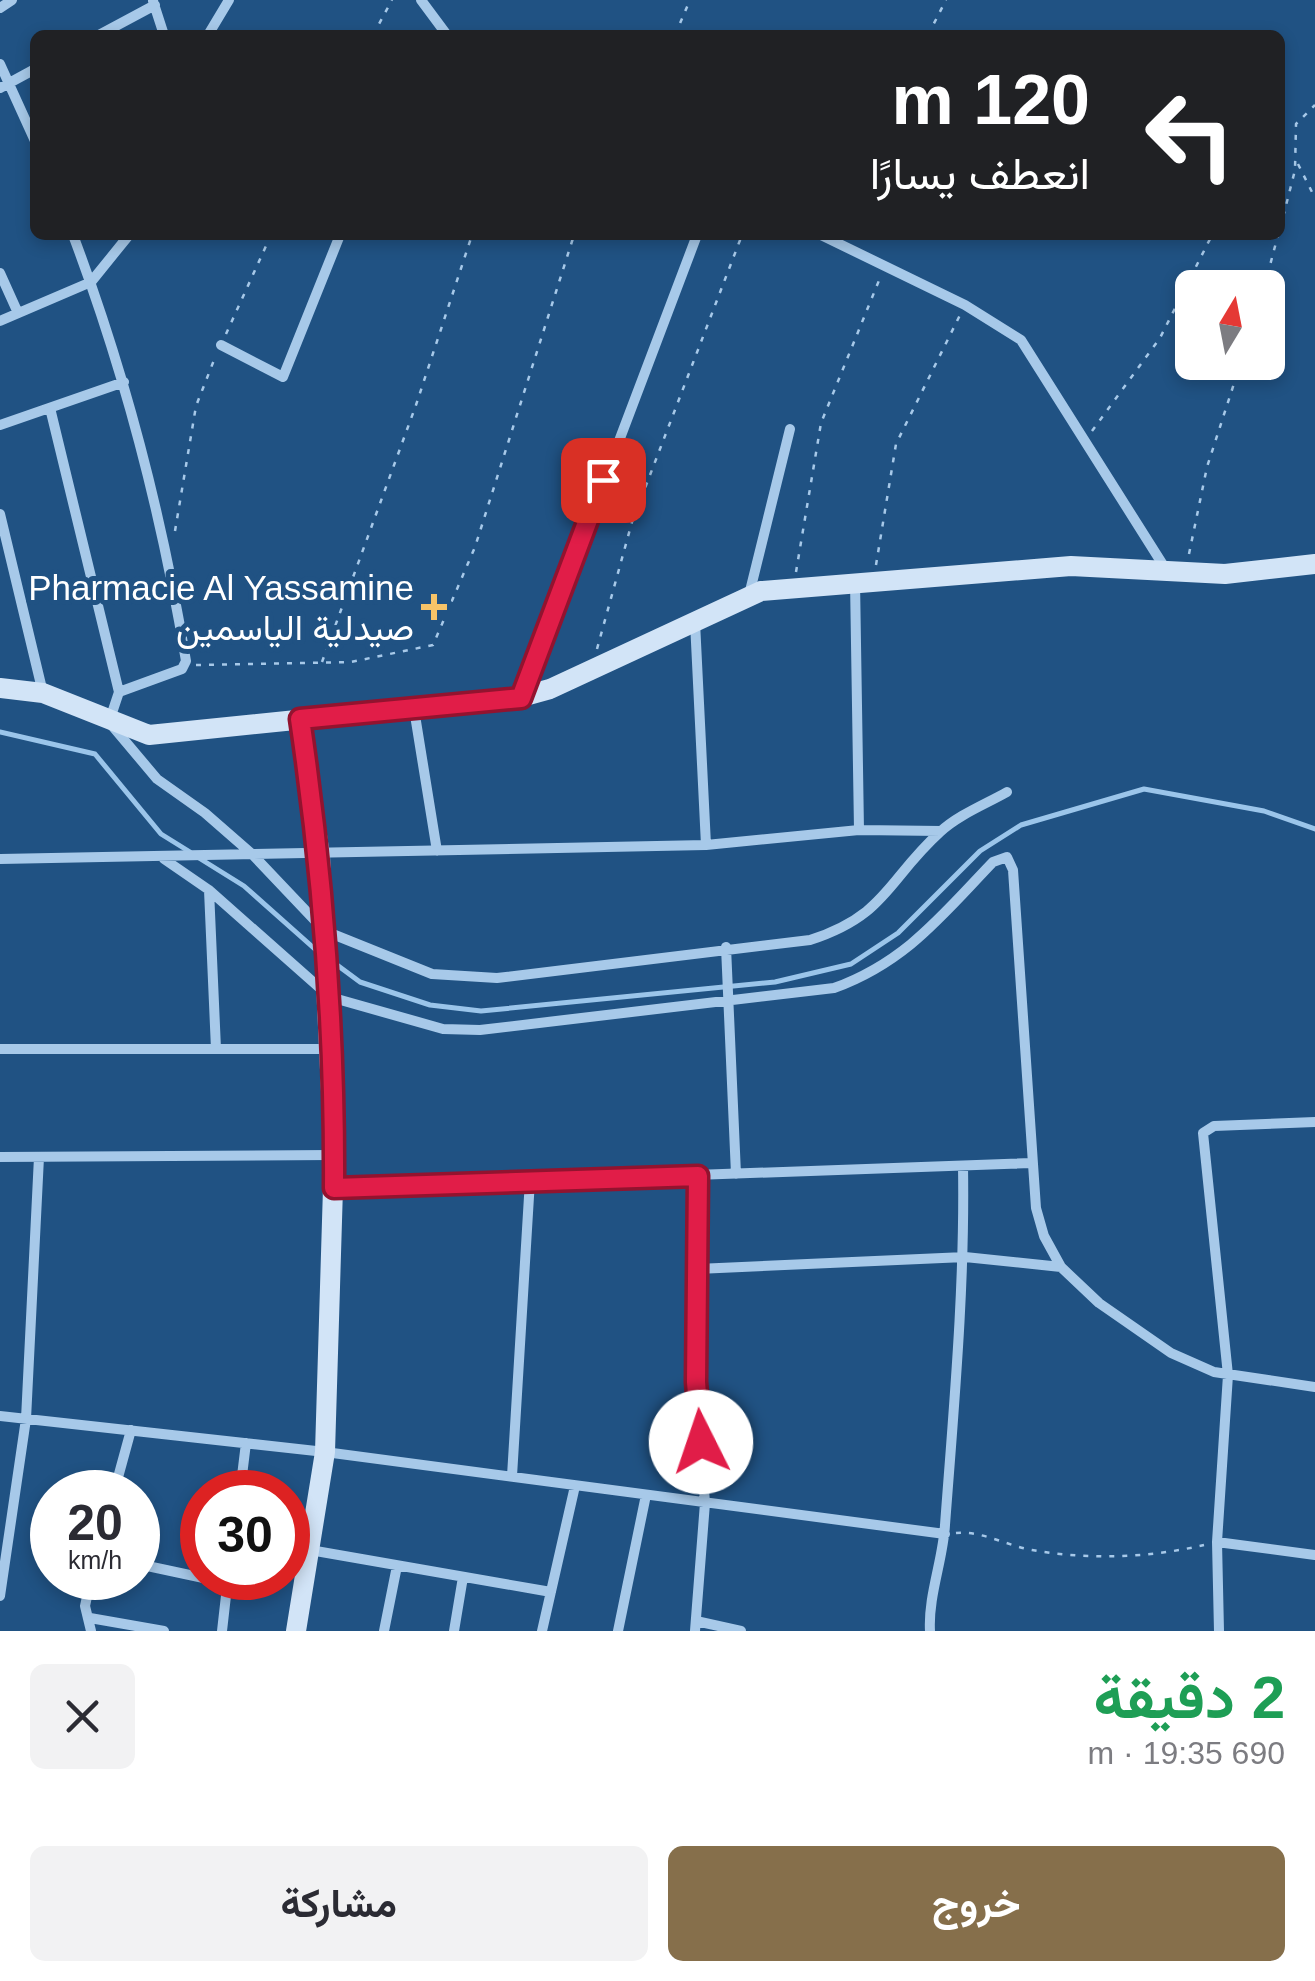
<!DOCTYPE html>
<html lang="ar">
<head>
<meta charset="utf-8">
<style>
	body { margin:0; font-family:Arial,Vazirmatn,sans-serif; background:#f2f2f3; color:#2b2b33; direction:rtl; height:100vh; display:flex; flex-direction:column; font-size:38px; white-space:nowrap }
	* { box-sizing:border-box; margin:0 }
	p { font-size:32px; color:#7c7c81 }
	.icon { flex:none; width:55px; height:55px; fill:none; stroke:currentColor; stroke-width:2; stroke-linecap:round; stroke-linejoin:round }
	.map { position:relative; height:1631px; overflow:hidden; direction:ltr }
	.side { display:flex; flex-direction:column; background:#fff; flex:1 }
	.side>* { flex:none }
	.hud { position:absolute; left:30px; top:30px; width:1255px; height:210px; border-radius:15px; box-shadow:0 5px 15px #0003; direction:rtl; background:#202124; color:#fff; overflow:hidden }
	.needle { width:65px; rotate:10deg }
	.fabs { position:absolute; left:1175px; top:270px; display:grid; gap:20px }
	.fabs a { display:grid; place-items:center; width:110px; height:110px; border-radius:15px; background:#fff; box-shadow:0 5px 15px #0003; font-size:50px }
	.speed { position:absolute; left:30px; top:1470px; display:flex; gap:20px; font-size:50px; font-weight:700; text-align:center }
	.speed>* { display:grid; place-content:center; width:130px; height:130px; border-radius:50%; background:#fff; box-shadow:0 5px 15px #0003; line-height:1 }
	.speed small { font-size:25px; font-weight:400 }
	.speed .limit { border:15px solid #d22; background:#fff; color:#111 }
	.pin { position:absolute; display:grid; place-items:center; width:85px; height:85px; color:#fff; margin:-42px; border-radius:20px; box-shadow:0 5px 15px #0006 }
	.me { position:absolute; width:110px; margin:-55px; rotate:356deg; stroke-linejoin:round; filter:drop-shadow(0 0 8px #0008) }
	.turn { display:flex; align-items:center; gap:35px; height:210px; padding:0 30px; font-size:45px }
	.turn .icon { width:130px; height:130px; stroke-width:2.5 }
	.turn b { display:block; font-size:70px; line-height:85px }
	.round { display:grid; place-items:center; flex:none; width:105px; height:105px; border-radius:15px; background:#f2f2f3 }
	.headline { display:flex; align-items:center; justify-content:space-between; height:170px; padding:0 30px }
	h1 { font-size:60px; font-weight:700; line-height:75px; color:#1e9e55 }
	.button { display:flex; gap:20px; margin-top:auto; padding:20px 30px }
	.button a { flex:1; height:115px; border-radius:15px; background:#866f4b; color:#fff; font-size:40px; font-weight:700; line-height:115px; text-align:center }
	.button a+a { background:#f2f2f3; color:#2b2b33 }
	.map>svg:first-child { display:block }
	.lines { fill:none; stroke-linecap:round; stroke-linejoin:round }
	.stream { stroke:#9bc5ea; stroke-width:5 }
	.path { stroke:#a7c9e9; stroke-width:2.5; stroke-dasharray:5 8; stroke-linecap:butt }
	.street { stroke:#a7c9e9; stroke-width:10 }
	.secondary { stroke:#d2e4f7; stroke-width:20 }
	.route-casing { stroke:#92132f; stroke-width:25 }
	.route { stroke:#e11d48; stroke-width:18 }
	.poi-dot { fill:#f6c368; stroke:#205283; stroke-width:4 }
	.labels { text-anchor:middle; dominant-baseline:central; stroke-width:10; stroke-linejoin:round; paint-order:stroke }
	.poi-label { font-size:35px; fill:#fff; stroke:#205283; text-anchor:end }
</style>
</head>
<body>
<div class="map">
<svg width="1315" height="1631" viewBox="0 0 1315 1631">
	<rect width="100%" height="100%" fill="#205283"/>
	<g class="lines">
		<path class="stream" d="M0 732 95 754 161 834 190 852
			M199 858 244 886 316 950
			M333 962 360 982 430 1005 481 1011 775 982 851 964 898 933 980 851 1021 825 1144 789 1264 811 1315 829"/>
		<path class="path" d="M373 35 392 0
			M675 35 690 0
			M928 35 946 0
			M1298 164 1315 198
			M1280 229 1295 170 1296 124 1315 105
			M1264 288 1278 235
			M226 334 271 235
			M1092 431 1160 338 1212 235
			M175 531 196 406 216 355
			M1189 554 1207 467 1241 362
			M876 565 896 444 960 315
			M796 572 821 423 880 278
			M597 649 632 522 742 235
			M322 662 416 405 472 235
			M196 665 351 662 433 645 475 547 574 235
			M956 1533C980 1530 1008 1546 1032 1550 1089 1560 1148 1558 1204 1545"/>
		<path class="street" d="M421 0 447 35
			M153 1 164 35
			M0 8 12 0
			M99 35 155 5
			M208 35 229 0
			M0 64 35 141
			M0 88 35 69
			M73 235C125 373 162 516 186 661L182 669 119 692 109 722 157 779 205 813 252 854 325 931 432 974 497 978 810 940C887 915 887 880 940 832 958 815 986 804 1007 792
			M821 235 965 305 1021 340 1165 568
			M0 273 18 313
			M0 321 91 282 129 235
			M221 345 283 377 340 235
			M50 408 119 692
			M0 425 124 382
			M0 514 43 693
			M855 581 859 830
			M749 595 790 429
			M695 622 706 845
			M522 697 697 235
			M414 709 437 851
			M0 859 706 845 859 830 941 831
			M164 859 209 890 330 997 443 1029 480 1030 834 988C906 962 942 915 993 862L1007 857 1013 870 1036 1208 1044 1236 1061 1267 1099 1303 1171 1353 1214 1372 1315 1387
			M209 890 216 1049
			M726 947 736 1174
			M0 1049H329
			M0 1157 333 1155
			M334 1188 1032 1163
			M697 1269 965 1257 1061 1267
			M0 1416 325 1452 945 1534
			M512 1476 530 1180
			M114 1492 131 1430
			M240 1492 246 1443
			M1217 1542 1315 1555
			M310 1550 551 1592
			M138 1564 227 1583
			M91 1578 85 1606 91 1631
			M0 1596 26 1419 39 1157
			M90 1618 164 1631
			M696 1621 741 1631
			M222 1631 228 1578
			M384 1631 397 1566
			M454 1631 463 1577
			M542 1631 575 1486
			M618 1631 646 1495
			M695 1631 705 1503 696 1381 697 1175
			M930 1631C928 1596 943 1560 945 1525 954 1405 965 1286 963 1166
			M1219 1631 1217 1542 1228 1375 1203 1133 1214 1126 1315 1122"/>
		<path class="secondary" d="M0 688 43 693 149 735 521 697 550 689 761 591 1071 566 1225 574 1315 564
			M296 1631 325 1452 334 1155 320 856 300 719"/>
	</g>
	<g class="lines">
		<defs>
			<path id="route" d="M603 480 521 698 300 719C323 875 335 1030 334 1188L698 1176 696 1382 701 1442"/>
		</defs>
		<use href="#route" class="route-casing"/>
		<use href="#route" class="route"/>
	</g>
	<path class="poi-dot" d="M429 592h10v10h10v10h-10v10h-10v-10h-10v-10h10z"/>
	<g class="labels">
		<g class="poi-label">
			<text x="414" y="587">Pharmacie Al Yassamine<tspan x="414" dy="40">صيدلية الياسمين</tspan></text>
		</g>
	</g>
</svg>
<div class="fabs">
<a><svg class="needle" viewBox="-14 -14 28 28"><path d="M0-13l5 13h-10z" fill="#e53935"/><path d="M0 13l5-13h-10z" fill="#7c7c81"/></svg></a>
</div>
<div class="speed"><div>20<small>km/h</small></div><div class="limit">30</div></div>
<div class="pin" style="left:603px;top:480px;background:#d93025"><svg class="icon" aria-label="arrive" viewBox="0 0 24 24"><path d="M6 21V4h12l-3 4 3 4H6"/></svg></div>
<svg class="me" style="left:701px;top:1442px" viewBox="-20 -20 40 40"><circle r="19" fill="#fff"/><path d="M0-13L10 11 0 6-10 11z" fill="#e11d48"/></svg>
<div class="hud">
<div class="turn"><svg class="icon" aria-label="left" viewBox="0 0 24 24"><path d="M17 20v-9H6M10 6l-5 5 5 5"/></svg><div><b>120 m</b>انعطف يسارًا</div></div>
</div>
</div>
<section class="side">
<div class="headline"><div><h1>2 دقيقة</h1><p>690 m · 19:35</p></div><a class="round"><svg class="icon" aria-label="close" viewBox="0 0 24 24"><path d="M6 6l12 12M18 6L6 18"/></svg></a></div>
<div class="button"><a>خروج</a><a>مشاركة</a></div>
</section>
</body>
</html>
